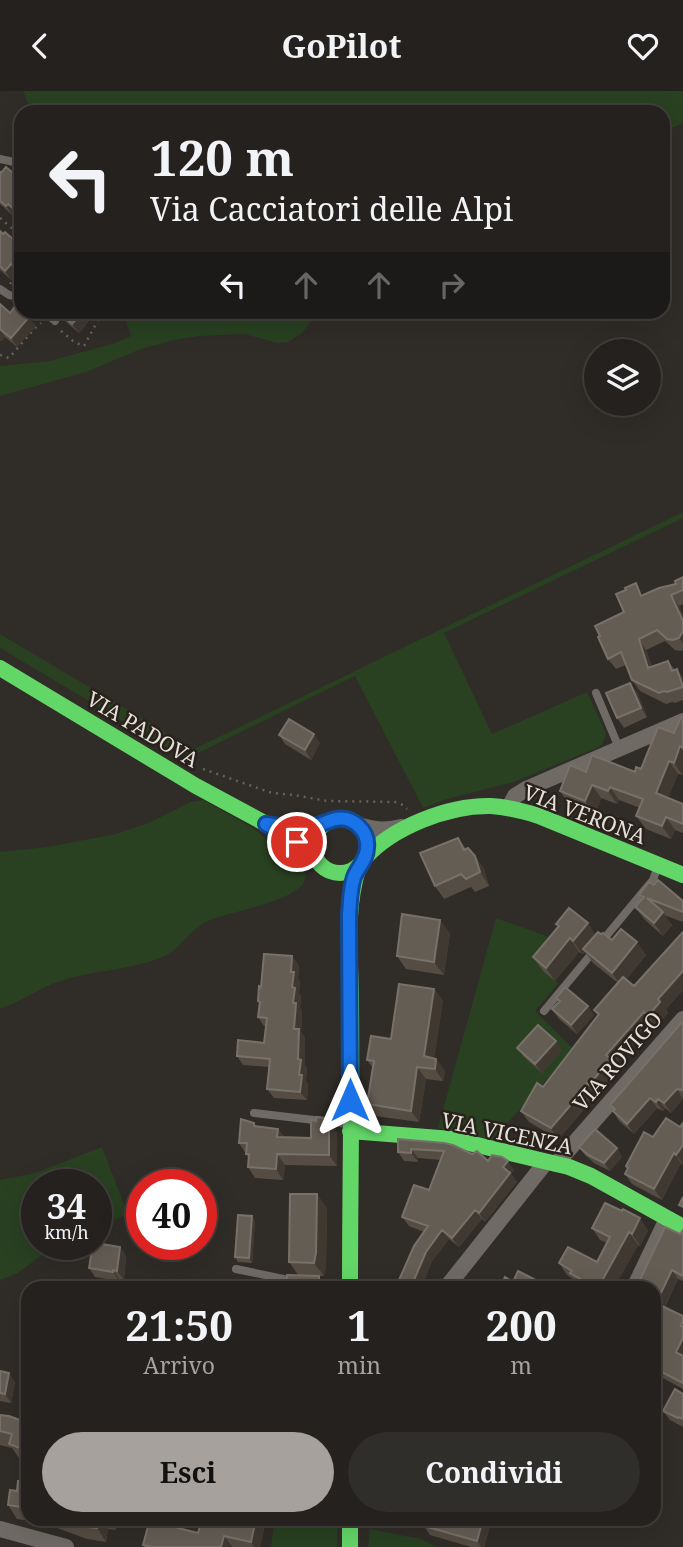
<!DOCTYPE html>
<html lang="it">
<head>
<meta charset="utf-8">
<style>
	body { margin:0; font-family:"Noto Serif",serif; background:#302e2b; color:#f1f3f6; height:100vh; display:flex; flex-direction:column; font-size:26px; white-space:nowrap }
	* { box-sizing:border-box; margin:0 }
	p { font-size:23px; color:#a3a3a4 }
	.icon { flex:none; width:38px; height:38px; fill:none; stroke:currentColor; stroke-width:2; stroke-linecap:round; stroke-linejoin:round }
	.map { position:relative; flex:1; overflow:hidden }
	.side { position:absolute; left:21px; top:1190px; width:640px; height:245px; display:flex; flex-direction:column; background:#24211e; border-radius:21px; box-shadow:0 7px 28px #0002,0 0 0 2px #413e3c }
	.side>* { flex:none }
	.guide { position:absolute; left:14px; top:14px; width:656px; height:214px; border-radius:21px; box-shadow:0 7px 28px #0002,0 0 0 2px #413e3c; background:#24211e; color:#f1f3f6; overflow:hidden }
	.fabs { position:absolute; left:584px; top:248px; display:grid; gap:14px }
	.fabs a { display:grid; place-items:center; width:77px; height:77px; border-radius:50%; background:#24211e; box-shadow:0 7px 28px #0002,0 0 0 2px #413e3c; font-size:35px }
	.speed { position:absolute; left:21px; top:1078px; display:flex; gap:14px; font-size:35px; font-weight:700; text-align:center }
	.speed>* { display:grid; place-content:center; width:91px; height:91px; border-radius:50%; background:#24211e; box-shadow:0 7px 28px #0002,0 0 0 2px #413e3c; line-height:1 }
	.speed small { font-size:18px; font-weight:400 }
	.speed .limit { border:10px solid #d22; background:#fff; color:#111 }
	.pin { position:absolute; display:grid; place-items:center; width:60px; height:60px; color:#fff; margin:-30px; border:4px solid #fff; border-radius:50%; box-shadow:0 2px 7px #0007 }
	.me { position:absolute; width:77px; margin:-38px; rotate:0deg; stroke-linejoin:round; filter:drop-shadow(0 0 5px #0008) }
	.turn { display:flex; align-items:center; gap:24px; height:147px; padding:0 21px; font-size:32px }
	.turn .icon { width:91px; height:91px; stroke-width:2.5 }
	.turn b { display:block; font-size:49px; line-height:60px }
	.lanes { display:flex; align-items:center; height:66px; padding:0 21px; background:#0003; justify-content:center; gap:35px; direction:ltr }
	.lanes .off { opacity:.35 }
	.eta { display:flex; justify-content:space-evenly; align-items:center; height:119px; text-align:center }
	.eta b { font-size:42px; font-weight:700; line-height:49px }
	.cta { display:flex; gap:14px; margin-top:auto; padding:14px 21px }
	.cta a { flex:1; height:80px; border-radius:42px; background:#a6a19c; color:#111; font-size:28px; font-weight:700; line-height:80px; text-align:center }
	.cta a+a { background:#302e2b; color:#f1f3f6 }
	header { display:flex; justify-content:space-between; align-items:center; height:91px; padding:0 21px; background:#24211e; font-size:32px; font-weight:700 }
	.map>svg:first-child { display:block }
	.green { fill:#294021 }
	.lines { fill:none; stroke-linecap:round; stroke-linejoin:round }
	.path { stroke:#66625e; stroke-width:2.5; stroke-dasharray:2 5; stroke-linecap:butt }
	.lane { stroke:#6f6a64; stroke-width:8 }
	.street { stroke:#6f6a64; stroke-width:16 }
	.fast { stroke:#63d668; stroke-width:16 }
	.wall { fill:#554d43 }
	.shaded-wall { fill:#403932 }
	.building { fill:#645d54; stroke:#787169; stroke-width:2 }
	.route-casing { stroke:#114b97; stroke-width:18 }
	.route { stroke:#1a73e8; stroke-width:12 }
	.labels { text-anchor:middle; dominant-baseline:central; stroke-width:5; stroke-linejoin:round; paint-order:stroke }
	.street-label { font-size:21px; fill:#e5e0db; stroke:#29221b }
</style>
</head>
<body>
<header><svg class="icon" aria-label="back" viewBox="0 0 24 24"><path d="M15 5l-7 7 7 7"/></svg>GoPilot<svg class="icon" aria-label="heart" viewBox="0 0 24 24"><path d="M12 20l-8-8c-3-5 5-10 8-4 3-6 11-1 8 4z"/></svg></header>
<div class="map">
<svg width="683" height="1456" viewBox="0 0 683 1456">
	<rect width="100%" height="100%" fill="#302c28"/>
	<path class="green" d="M23 0H683V32L663 41V21H32Z
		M123 221V220L318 221 302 242 288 251 278 252 244 243 199 245 174 249 141 258 86 281 0 305V275L50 270 115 252 131 245Z
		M683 421V427L444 542 492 643 587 601 605 640C606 646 604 652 599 656L514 691 447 708 423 717 355 585 190 666H183L0 557V543L194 658Z
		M203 709 253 737 272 753 302 773 306 784C305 789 304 794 299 797 280 813 237 819 213 828 191 835 183 857 163 866 131 879 96 879 63 889 41 896 22 910 0 918V761L47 756 116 743 151 731 191 711Z
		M496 827 566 852 555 890 558 893 535 920 574 959 491 1050 438 1037Z
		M102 1056 128 1124 96 1134V1094H37V1153H56L18 1182 0 1189V1089L35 1082Z
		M275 1428H325L337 1430V1456H271Z
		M370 1438 421 1448 437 1456H368Z"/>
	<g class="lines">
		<path class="path" d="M0 127 21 145
			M10 193 21 179
			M61 240 74 251 84 255 103 220
			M0 264 9 267 36 236 41 232
			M203 678 272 702 294 704 327 710 395 711 403 714 407 718"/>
		<path class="lane" d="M0 68 14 71 21 75
			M0 198 9 204 21 206
			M44 220 55 230
			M596 602 619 657
			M544 920 647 796 653 789 658 775
			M254 1022 348 1033
			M236 1178 298 1191
			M314 1192H350"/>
		<path class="street" d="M509 716 515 705 526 698 683 630
			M356 733C374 739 383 740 401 736
			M556 1073 683 928
			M446 1197 546 1071
			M634 1197 667 1128
			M0 1438 66 1456"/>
		<path class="fast" d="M0 577 196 695 283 742 297 751 317 768
			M313 755a27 27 0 1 1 54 0a27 27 0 1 1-54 0Z
			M364 768C392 736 449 714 491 715 508 716 523 720 539 725L683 784
			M350 1040 452 1048 569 1076 591 1085 683 1136
			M350 1197C350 1102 352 1008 351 913 351 866 344 821 359 775
			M350 1428V1456"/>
	</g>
	<path class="wall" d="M0 81 21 89V127L14 122 12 124 0 113Z
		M0 140 21 155V185L17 182 11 189 0 179Z
		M0 213 10 222 36 235 17 256 5 246 1 250H0Z
		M97 220 79 242 65 230 59 221Z
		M683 486V513L679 515 683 524V559L681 560 675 559 665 550 646 559 652 576 668 570 675 579 677 578 683 587V609L675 612 672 611 666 613 640 600 632 589 626 574 616 578 608 568 624 521 643 504 676 493Z
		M637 601 647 626 624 637 617 627Z
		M683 627V684L678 683 668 707 683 713V742L675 739 671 748 646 738 636 725 640 717 619 709 617 713 601 707 595 723 569 713 560 700 586 681H635L641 678 674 642Z
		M279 644 320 652 311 669 285 653Z
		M458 747 466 758 475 765 484 778 489 795 475 801 471 796 444 808 435 795Z
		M654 794 683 810V831L664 824 672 834 663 845 645 829 635 816 642 808 639 804Z
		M556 833 596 843 646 864 626 889 634 895 683 841V899L666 918 668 922 656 936 651 932 615 974 619 979 597 1005 595 1003 577 1027 558 1048 529 1031 521 1020 543 996 598 925 594 919 618 892 593 872 585 861 582 863 579 861 555 890 543 880 533 866 558 836Z
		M450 842 444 884 406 878 397 865Z
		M299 874 298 887 300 890 299 902 301 906 300 917 302 921 301 941 305 947V974L307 977 306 990 308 993 307 1009 274 1007 267 998 269 976 243 974 237 965 264 952 266 935H264L258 926 259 913 258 910 261 896Z
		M434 898 443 910 434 967 436 968 445 980 443 990 426 988 419 1031 375 1025 367 1013 373 977 367 969 391 948Z
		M556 907 594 924 577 943 559 928 552 918 559 911Z
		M683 930V1008L671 1022 665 1017 663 1020 657 1017 634 1043 619 1030 613 1020 614 1019 610 1014Z
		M517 957 562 959 542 982 524 966Z
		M327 1027 337 1042V1075L285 1074 283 1089 255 1087 248 1076V1066L239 1052 254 1032 256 1035 278 1038 284 1046 311 1047 316 1030Z
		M683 1032V1074L681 1072 662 1109 632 1093 625 1083 628 1078 626 1075 653 1046 680 1036Z
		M398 1048 488 1070 514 1079 511 1083 517 1091 485 1131 482 1128 459 1156 449 1148 432 1170 423 1193 427 1197H405L399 1189 424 1141 409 1135 402 1126 429 1099 441 1069 418 1067V1071L404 1070 398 1061Z
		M579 1056 617 1057 622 1066 610 1080 594 1072 585 1064Z
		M327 1117 326 1175 324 1185 298 1184 289 1171Z
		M252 1125 255 1130 252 1172 238 1171 235 1166Z
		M592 1137 648 1139 640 1155 638 1154 614 1197H583L579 1195 575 1189 567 1184 559 1172 597 1171 607 1152 600 1149Z
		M683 1139V1190L678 1188 665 1216 683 1225V1298L661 1286 654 1299V1197L680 1143Z
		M120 1156 126 1165 124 1189 119 1188V1190L95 1186 89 1177Z
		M0 1280 15 1291 11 1312 0 1310Z
		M683 1303V1336L670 1329 663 1320Z
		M0 1324 28 1332V1373L21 1370 12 1357 0 1354Z
		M28 1391V1428H117L116 1439 108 1438 106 1451 87 1448 41 1431 17 1428 8 1414 17 1400Z
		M150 1428H183L186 1432 184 1439 198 1442 211 1432 257 1428 264 1438 260 1456H144L143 1454Z
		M426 1428H492L484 1456H471L430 1444 424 1435Z"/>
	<path class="shaded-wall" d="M8 113 14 122 12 124 6 115Z
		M11 173 17 182 11 189 5 180Z
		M83 220H97L79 242 72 233Z
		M29 226 36 235 17 256 11 247Z
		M0 239 5 246 1 250 0 249Z
		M671 504 679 515 683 524V530Z
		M683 540V553L679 547Z
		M639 548 646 559 655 588 648 577Z
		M677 578 683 587V595Z
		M630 592 637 601 647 626 641 617Z
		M314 643 320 652 311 669 305 659Z
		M680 655 683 660V685L674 672Z
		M669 670 678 683 665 715 656 702Z
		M592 694 601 707 595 723 585 710Z
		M610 696 619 709 617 713 608 700Z
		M666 726 675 739 671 748 662 735Z
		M475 765 484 778 489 795 480 781Z
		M663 821 672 834 663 845 654 832Z
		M440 829 450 842 444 884 434 871Z
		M588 832 597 846 582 863 573 850Z
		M570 847 579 861 555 890 546 877Z
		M637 851 646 864 621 895 612 882Z
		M292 865 299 874 298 887 300 890 299 902 301 906 300 917 302 921 301 941 305 947V974L307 977 306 990 308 993 307 1009 300 1001 298 968 294 938 291 881Z
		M683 880V899L666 918 668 922 656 936 648 925 658 908Z
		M434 898 443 910 433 977 424 965Z
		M588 915 594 924 577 943 571 934Z
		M644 921 651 932 615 974 619 979 597 1005 589 994 606 964Z
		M556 950 562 959 542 982 535 973Z
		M436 968 445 980 443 990 435 978Z
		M417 976 426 988 419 1031 411 1020Z
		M587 992 595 1003 577 1027 558 1048 551 1037Z
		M677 998 683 1008 671 1022 664 1012Z
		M650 1007 657 1017 634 1043 627 1033Z
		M658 1008 665 1017 663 1020 656 1011Z
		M327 1027 337 1042V1075L329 1064Z
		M278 1038 285 1048 277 1046Z
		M683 1054V1073L676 1064Z
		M617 1057 622 1066 610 1080 604 1072Z
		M411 1058 418 1067V1071L411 1062Z
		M674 1062 681 1072 662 1109 654 1098Z
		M277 1063 285 1074 283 1089 276 1078Z
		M508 1070 514 1079 511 1083 517 1091 485 1131 479 1122 503 1076Z
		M317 1103 327 1117 326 1175 324 1185 314 1172Z
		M475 1119 482 1128 459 1156 452 1147Z
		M252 1125 255 1130 252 1172 249 1167Z
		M640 1127 648 1139 640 1155 632 1143Z
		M442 1139 449 1148 432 1170 421 1197 414 1189 426 1161Z
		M629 1141 638 1154 614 1197H598Z
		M120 1156 126 1165 124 1189 117 1180Z
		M113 1179 119 1188V1190L113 1181Z
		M672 1179 678 1188 662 1221 656 1212Z
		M319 1185 327 1197H319Z
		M683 1247V1268L676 1261Z
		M654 1278 661 1286 654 1299Z
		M9 1282 15 1291 11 1312 5 1303Z
		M98 1428H101L108 1438 106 1451 97 1437Z
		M108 1428H117L116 1439Z
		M176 1428H183L186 1432 182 1447 174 1436Z
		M257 1428 264 1438 260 1456H254L251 1451Z
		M483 1428H492L484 1456H481L477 1450Z
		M224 1445 232 1455V1456H221Z"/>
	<path class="building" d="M6 76 21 89V124L8 113 6 115 0 110V81L1 82Z
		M0 140 3 143 5 141 21 155V181L11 173 5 180 0 175Z
		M0 213 10 222 16 214 21 218V220H23L29 226 11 247 0 238Z
		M60 220H83L72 233 59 221Z
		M683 486V499L671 504 683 530V540L679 547 673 549 667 548 657 539 639 548 648 577 668 570 672 580 677 578 683 596 667 601 664 600 659 602 632 589 621 561 608 568 598 546 600 545 595 535 624 521 616 503 626 499 625 497 636 492 641 505 659 497 676 493 675 490Z
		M630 592 641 617 617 627 606 602Z
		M681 626 683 627V657L680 655 674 672 669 670 656 702 683 713V733L666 726 662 735 636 725 643 708 610 696 608 700 592 694 585 710 560 700 570 674 586 681 592 664 635 681 636 676 641 678 658 636 674 642Z
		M289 628 314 643 305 659 279 644Z
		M458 747 464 759 468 757 475 765 480 781 466 788 461 783 435 795 420 762Z
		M658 789 683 810V821L647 807 663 821 654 832 635 816 644 806 639 804 649 791 654 794Z
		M569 817 588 832 573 850 570 847 546 877 533 866 559 835 556 833Z
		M402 823 440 829 434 871 397 865Z
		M621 838 637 851 612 882 583 858 598 841 601 843 603 842 612 849Z
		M683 841V880L658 908 660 911 648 925 644 921 606 964 611 968 589 994 587 992 569 1016 551 1037 521 1020 537 992 543 996 599 923 594 919 623 886 634 895Z
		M264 863 292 865 291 881H294L292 896 295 897 293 912H296L294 938H299L298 968 301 969 299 984H302L300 1001 267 998 270 968 237 965 238 949 264 952 267 927 258 926 260 911 258 910 259 895 261 896Z
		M399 893 434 898 424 965 436 968 435 978 417 976 411 1020 367 1013 374 970 367 969 371 945 391 948Z
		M565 896 588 915 571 934 552 918 560 910 556 907Z
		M683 930V999L677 998 664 1012 658 1008 656 1011 650 1007 627 1033 613 1020 615 1018 610 1014Z
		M538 934 556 950 535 973 517 957Z
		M316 1026 327 1027V1031H329V1064L277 1063 276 1078 248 1076 249 1063H246L247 1052H239L241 1028 254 1032V1035L278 1038 277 1046 311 1047V1029L316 1030Z
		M666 1027 680 1036 683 1032V1054L676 1064 674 1062 654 1098 625 1083 628 1077 626 1075 644 1041 653 1046Z
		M595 1038 617 1057 604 1072 588 1064 579 1056Z
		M398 1048 444 1052 453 1054 472 1063 477 1060 488 1070 492 1064 502 1066 508 1070 503 1076 510 1082 479 1122 475 1119 452 1147 442 1139 426 1161 414 1189 425 1194 424 1197H406L408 1193 399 1189 414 1155 428 1135 402 1126 414 1094 429 1099 444 1060 411 1058V1062L398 1061Z
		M290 1103H317L316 1162 314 1172 289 1171Z
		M683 1106V1116L679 1114Z
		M605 1112 622 1120 623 1118 640 1127 632 1143 629 1141 598 1197H596L570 1182 572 1180 559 1172 568 1156 597 1171 610 1146 592 1137Z
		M238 1124 252 1125 249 1167 235 1166Z
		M665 1136 680 1143 683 1139V1185L672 1179 656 1212 683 1225V1229L681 1235 683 1236V1247L676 1261 683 1265V1292L654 1277V1197H636Z
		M96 1152 120 1156 117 1180 113 1179V1181L89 1177 93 1153H96Z
		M518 1180 551 1197H500L505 1186 513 1191Z
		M287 1184 319 1185V1197H287Z
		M474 1193 483 1197H466L467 1194 472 1196Z
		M0 1280 9 1282 5 1303 0 1302Z
		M675 1298 683 1303V1328L679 1326 678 1327 663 1320Z
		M0 1324 9 1325 28 1332V1360L9 1353 12 1343 0 1340Z
		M18 1390 28 1391V1417L8 1414 10 1399 17 1400Z
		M60 1428H98L97 1437 78 1435Z
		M150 1428H176L174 1436 198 1442 202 1429 211 1432 212 1428H256L251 1451 224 1445 221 1456H152L143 1454Z
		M426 1428H483L477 1450 424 1435Z"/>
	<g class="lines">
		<defs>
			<path id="route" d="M297 751 266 733C281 736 295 737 310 736 319 735 327 730 336 728 353 725 369 740 367 757 367 768 358 776 354 786 350 798 350 811 349 824L350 1009"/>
		</defs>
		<use href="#route" class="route-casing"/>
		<use href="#route" class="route"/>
	</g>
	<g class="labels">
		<g class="street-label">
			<text transform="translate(143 638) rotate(31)">VIA PADOVA</text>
			<text transform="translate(585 723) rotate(21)">VIA VERONA</text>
			<text transform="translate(617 970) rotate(-49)">VIA ROVIGO</text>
			<text transform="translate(507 1042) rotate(12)">VIA VICENZA</text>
		</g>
	</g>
</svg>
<div class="fabs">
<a><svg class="icon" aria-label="layers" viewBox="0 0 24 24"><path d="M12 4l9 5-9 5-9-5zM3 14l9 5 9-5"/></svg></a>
</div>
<div class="speed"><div>34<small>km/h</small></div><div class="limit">40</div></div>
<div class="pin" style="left:297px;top:751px;background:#d93025"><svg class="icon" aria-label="arrive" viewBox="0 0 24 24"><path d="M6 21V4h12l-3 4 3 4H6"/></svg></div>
<svg class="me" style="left:350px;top:1009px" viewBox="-20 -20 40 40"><path d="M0-17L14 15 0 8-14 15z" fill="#1a73e8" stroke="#fff" stroke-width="4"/></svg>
<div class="guide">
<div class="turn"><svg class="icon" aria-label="left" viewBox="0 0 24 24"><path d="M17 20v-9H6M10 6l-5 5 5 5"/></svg><div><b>120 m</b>Via Cacciatori delle Alpi</div></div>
<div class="lanes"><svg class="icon" aria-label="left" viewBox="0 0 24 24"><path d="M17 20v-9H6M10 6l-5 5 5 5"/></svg><svg class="icon off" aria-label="ahead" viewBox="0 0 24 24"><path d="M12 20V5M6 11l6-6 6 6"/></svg><svg class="icon off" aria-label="ahead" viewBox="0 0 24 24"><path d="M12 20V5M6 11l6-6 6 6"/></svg><svg class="icon off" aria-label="right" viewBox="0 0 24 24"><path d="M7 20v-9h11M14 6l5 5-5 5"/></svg></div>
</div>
<section class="side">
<div class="eta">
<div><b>21:50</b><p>Arrivo</p></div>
<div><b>1</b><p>min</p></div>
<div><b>200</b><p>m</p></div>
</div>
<div class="cta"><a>Esci</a><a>Condividi</a></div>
</section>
</div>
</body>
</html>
